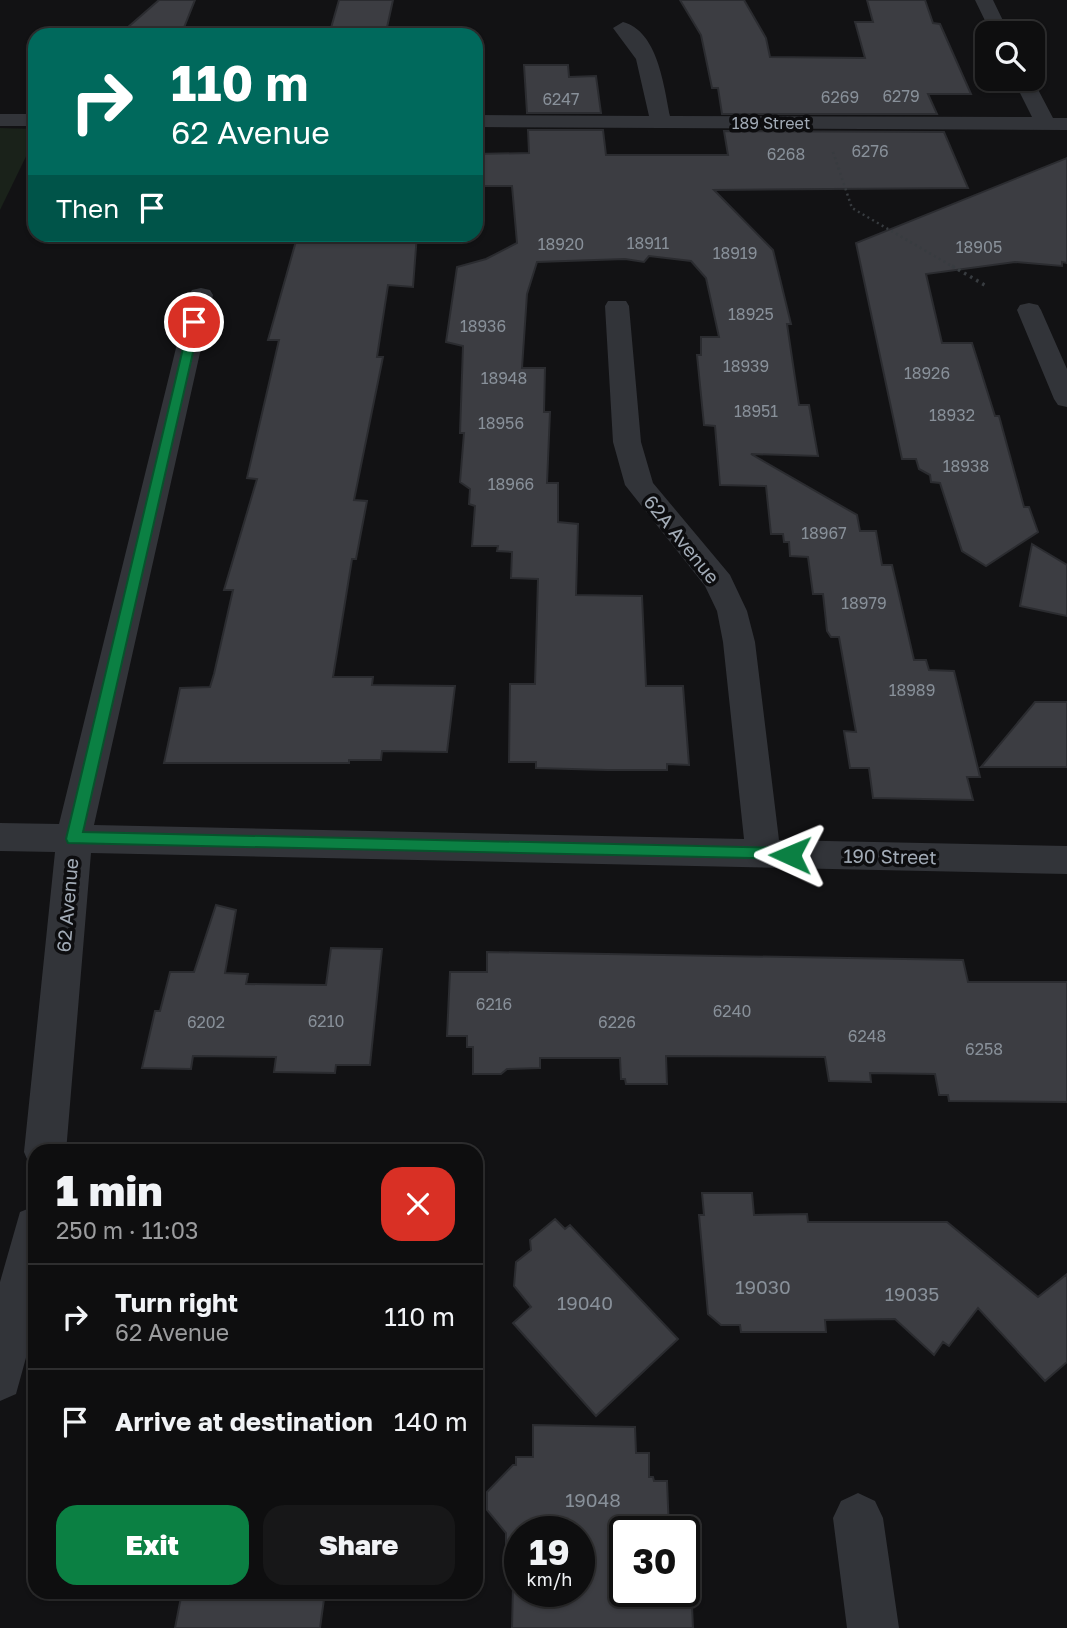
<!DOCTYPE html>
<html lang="en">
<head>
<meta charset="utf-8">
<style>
	body { margin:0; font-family:"Golos Text",sans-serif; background:#171718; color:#f1f3f6; height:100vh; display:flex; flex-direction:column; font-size:26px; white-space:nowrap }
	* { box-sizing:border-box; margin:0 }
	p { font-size:23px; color:#9b9c9e }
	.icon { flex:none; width:38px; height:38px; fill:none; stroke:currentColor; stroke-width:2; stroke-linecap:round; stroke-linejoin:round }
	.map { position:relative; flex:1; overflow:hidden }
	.sheet { position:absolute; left:28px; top:1144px; width:455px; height:455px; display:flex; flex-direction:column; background:#0e0e0f; border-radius:21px; box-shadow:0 2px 5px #0004,0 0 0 2px #2e2e2f }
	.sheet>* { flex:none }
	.top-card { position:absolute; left:28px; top:28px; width:455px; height:214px; border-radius:21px; box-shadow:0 2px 5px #0004,0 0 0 2px #2e2e2f; background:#00695c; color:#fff; overflow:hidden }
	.tools { position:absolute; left:975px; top:21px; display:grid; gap:14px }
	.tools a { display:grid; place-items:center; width:70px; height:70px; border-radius:14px; background:#0e0e0f; box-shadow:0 2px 5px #0004,0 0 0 2px #2e2e2f; font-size:35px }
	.speed { position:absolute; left:504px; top:1516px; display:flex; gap:14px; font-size:35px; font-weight:700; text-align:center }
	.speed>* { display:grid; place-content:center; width:91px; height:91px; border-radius:50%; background:#0e0e0f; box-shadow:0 2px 5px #0004,0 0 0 2px #2e2e2f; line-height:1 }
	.speed small { font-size:18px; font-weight:400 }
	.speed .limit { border:4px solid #111; border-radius:10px; background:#fff; color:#111 }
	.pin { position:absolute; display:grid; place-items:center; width:60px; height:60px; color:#fff; margin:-30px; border:4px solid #fff; border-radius:50%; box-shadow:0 2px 7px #0007 }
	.me { position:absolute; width:77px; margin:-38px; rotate:271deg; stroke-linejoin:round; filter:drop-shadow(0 0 5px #0008) }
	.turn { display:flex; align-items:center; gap:24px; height:147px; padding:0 28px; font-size:32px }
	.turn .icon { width:91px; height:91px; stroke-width:2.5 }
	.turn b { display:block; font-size:49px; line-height:60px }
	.then { display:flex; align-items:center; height:66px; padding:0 28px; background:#0003; gap:14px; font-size:26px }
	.round { display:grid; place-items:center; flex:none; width:74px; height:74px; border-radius:21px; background:#171718 }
	.headline { display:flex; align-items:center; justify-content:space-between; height:119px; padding:0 28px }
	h1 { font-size:42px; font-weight:800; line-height:52px }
	.primary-button { display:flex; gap:14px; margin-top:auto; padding:14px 28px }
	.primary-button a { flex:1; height:80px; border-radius:21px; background:#0b8043; color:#fff; font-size:28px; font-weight:800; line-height:80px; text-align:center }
	.primary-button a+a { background:#171718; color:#f1f3f6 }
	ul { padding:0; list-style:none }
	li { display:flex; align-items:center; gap:21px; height:105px; padding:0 28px; border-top:2px solid #2e2e2f }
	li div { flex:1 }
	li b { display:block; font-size:26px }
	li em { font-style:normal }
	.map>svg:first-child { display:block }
	.green { fill:#1a221a }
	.building { fill:#3c3d42; stroke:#2b2c30; stroke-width:2; fill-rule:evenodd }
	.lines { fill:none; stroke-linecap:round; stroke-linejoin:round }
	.path-far1 { stroke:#383c40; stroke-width:2.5; stroke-dasharray:2 3.5; stroke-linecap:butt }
	.path { stroke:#383c40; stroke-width:3.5; stroke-dasharray:2.5 4.5; stroke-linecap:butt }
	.street { fill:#323439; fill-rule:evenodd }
	.route { fill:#0b8043; stroke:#07532c; stroke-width:2 }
	.labels { text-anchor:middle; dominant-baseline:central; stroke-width:7; stroke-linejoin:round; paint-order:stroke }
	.number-label { font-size:16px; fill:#889099 }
	.far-street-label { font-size:16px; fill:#a2abb6; stroke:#0d0d0f }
	.street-label { font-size:19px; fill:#a2abb6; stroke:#0d0d0f }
	.near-number-label { font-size:19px; fill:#889099 }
</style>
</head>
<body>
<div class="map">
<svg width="1067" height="1628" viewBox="0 0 1067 1628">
	<rect width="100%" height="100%" fill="#121214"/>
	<path class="green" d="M0 128 35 129V138L0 210Z"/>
	<path class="building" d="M159 0H195L181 35H119Z
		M339 0H393L386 32 329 35Z
		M680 0H744L766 38 770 57 865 58 855 22H873L867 0H925L933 23 940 24 971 94H928L937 114H722L718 88H712L701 35Z
		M524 65H568L569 77 596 76 601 113H527Z
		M528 130H603L606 155H728L724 131 944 132 968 188 714 190 773 250 791 324H787L799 405H809L818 456 751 454 857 515 860 531H876L882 565H892L914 660H926L929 670 954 671 980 777H967L973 800 873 798 869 768H850L844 731 856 732 839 637H831L827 631 823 594H813L808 557 790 556 789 542H784L783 534H771L766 486 720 485 715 426 704 425 697 355H701V337H719L706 278 691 261 649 256 644 262 625 259 537 262 527 294 522 368H545L544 412H550L547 483H558V522L578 524 576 595 642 596 646 686H683L689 765 667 764V770H607L536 768V762H509L510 684H535L538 579 511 578 512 552 497 551 498 546H472L475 506 469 504 470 489 460 482 464 433H460L463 346 446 342 457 267 486 259 517 243 512 186H476V154L529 153Z
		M1067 158V263L1062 262V266L1015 262 926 274 942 343H972L995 416H999L1024 507H1029L1038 532 986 566 962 551 940 483 931 482 930 475 919 469 916 459H902L856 243Z
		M298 234H417L413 287 388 285 377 357H383L354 500 367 501 356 559H352L333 677H373L372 685 455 686 447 752 382 751 381 760H349V763H164L180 688 210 687 214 674 233 590H224L257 479 247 478 279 340H268Z
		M1032 544 1067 565V616L1020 606Z
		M1035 702H1067V767H981Z
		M216 905 236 910 225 973 248 974 246 984 326 985 331 948 382 949 370 1065H336L335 1073 274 1072 276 1057 193 1056 191 1069 142 1068 155 1011H160L170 972H194Z
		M487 952 963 960 968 982H1067V1102L949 1101 948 1095H939L935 1074 870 1073 871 1082 829 1081 825 1057 666 1056 667 1084H626L625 1079H621L620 1058H540V1068L507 1069 501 1074H473V1047H467V1036H447L450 972H487Z
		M702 1193H752L754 1215 807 1214 808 1222H947L1038 1297 1067 1274V1362L1045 1381 978 1308 949 1346 943 1342 934 1355 895 1319 825 1320 826 1332H741L740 1325H721L708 1314 699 1215H704Z
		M555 1219 565 1229 570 1225 678 1339 596 1416 513 1323 531 1307 514 1286 516 1262 531 1250 530 1240Z
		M533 1425 635 1427 636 1453H649V1477H653L654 1481H667L669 1531H625V1591H684V1585H691L693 1628H512L514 1546H506V1533L487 1510V1492L513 1465H516V1457H533ZM520 1531H579V1591H520Z
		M182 1592H325L320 1628H175Z"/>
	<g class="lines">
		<path class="path-far1" d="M833 152 852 208 955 268"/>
		<path class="path" d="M952 266 988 287"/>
		<path class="street" d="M975 0H993L1009 33H991Z
			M623 22C658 31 664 87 670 116L1032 117 1013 79 1032 78 1053 118H1067V130L476 127V115L649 116 636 59 613 28Z
			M246 27 253 29 255 35H235L239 29Z
			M0 114H35V126H0Z
			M201 288 210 290 213 295 94 825 744 839 723 642 717 611 705 586 625 485 613 442 605 306 608 301H626L629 306 641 442 653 483 730 575 747 611 755 642 779 840 1067 846V874L91 853 66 1152H35V1168L30 1166 24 1152 55 852 0 851V823L59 824 189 295 192 290Z
			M1029 303 1038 305 1041 310 1067 369V407L1058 405 1054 399 1017 310 1020 305Z
			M35 1206V1325L16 1394 0 1401V1282L20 1212Z
			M858 1493 875 1501 883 1518 899 1628H847L833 1518 841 1501Z"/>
	</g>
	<path class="route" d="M190 319 200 322 83 832 790 848 796 850V859L68 843 66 839Z"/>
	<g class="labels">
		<g class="number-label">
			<text x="901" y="96">6279</text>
			<text x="840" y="97">6269</text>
			<text x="561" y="99">6247</text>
			<text x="870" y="151">6276</text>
			<text x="786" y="154">6268</text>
			<text x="648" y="243">18911</text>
			<text x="561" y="244">18920</text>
			<text x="979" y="247">18905</text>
			<text x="735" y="253">18919</text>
			<text x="751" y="314">18925</text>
			<text x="483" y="326">18936</text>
			<text x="746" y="366">18939</text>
			<text x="927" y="373">18926</text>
			<text x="504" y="378">18948</text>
			<text x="756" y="411">18951</text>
			<text x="952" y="415">18932</text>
			<text x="501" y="423">18956</text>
			<text x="966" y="466">18938</text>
			<text x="511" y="484">18966</text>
			<text x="824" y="533">18967</text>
			<text x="864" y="603">18979</text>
			<text x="912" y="690">18989</text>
			<text x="494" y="1004">6216</text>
			<text x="732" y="1011">6240</text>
			<text x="326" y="1021">6210</text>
			<text x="206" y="1022">6202</text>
			<text x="617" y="1022">6226</text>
			<text x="867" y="1036">6248</text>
			<text x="984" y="1049">6258</text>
		</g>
		<g class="far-street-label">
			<text x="771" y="123">189 Street</text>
		</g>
		<g class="street-label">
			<text transform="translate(682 539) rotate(51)">62A Avenue</text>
			<text transform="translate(890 856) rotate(1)">190 Street</text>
			<text transform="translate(67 905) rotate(-85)">62 Avenue</text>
		</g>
		<g class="near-number-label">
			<text x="763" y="1286">19030</text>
			<text x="912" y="1293">19035</text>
			<text x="585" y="1302">19040</text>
			<text x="593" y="1499">19048</text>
		</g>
	</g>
</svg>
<div class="tools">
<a><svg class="icon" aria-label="search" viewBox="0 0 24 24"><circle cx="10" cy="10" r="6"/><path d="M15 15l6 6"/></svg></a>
</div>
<div class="speed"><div>19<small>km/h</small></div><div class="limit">30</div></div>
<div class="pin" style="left:194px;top:322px;background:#d93025"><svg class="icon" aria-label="arrive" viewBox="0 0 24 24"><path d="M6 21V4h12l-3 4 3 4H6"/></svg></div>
<svg class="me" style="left:790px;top:855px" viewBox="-20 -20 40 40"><path d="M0-17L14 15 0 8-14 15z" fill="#0b8043" stroke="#fff" stroke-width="4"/></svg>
<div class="top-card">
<div class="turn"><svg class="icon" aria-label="right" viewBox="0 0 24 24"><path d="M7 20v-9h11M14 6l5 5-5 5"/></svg><div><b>110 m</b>62 Avenue</div></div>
<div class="then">Then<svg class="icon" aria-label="arrive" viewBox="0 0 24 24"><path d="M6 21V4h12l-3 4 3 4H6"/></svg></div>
</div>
<section class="sheet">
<div class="headline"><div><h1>1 min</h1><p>250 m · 11:03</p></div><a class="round" style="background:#d93025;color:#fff"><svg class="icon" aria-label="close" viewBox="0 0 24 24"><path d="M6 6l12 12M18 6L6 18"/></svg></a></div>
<ul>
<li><svg class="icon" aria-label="right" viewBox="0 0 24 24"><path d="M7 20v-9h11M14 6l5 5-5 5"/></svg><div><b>Turn right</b><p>62 Avenue</p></div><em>110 m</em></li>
<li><svg class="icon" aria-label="arrive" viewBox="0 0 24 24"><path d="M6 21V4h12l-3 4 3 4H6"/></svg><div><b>Arrive at destination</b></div><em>140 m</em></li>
</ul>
<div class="primary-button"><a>Exit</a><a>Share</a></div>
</section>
</div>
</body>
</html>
